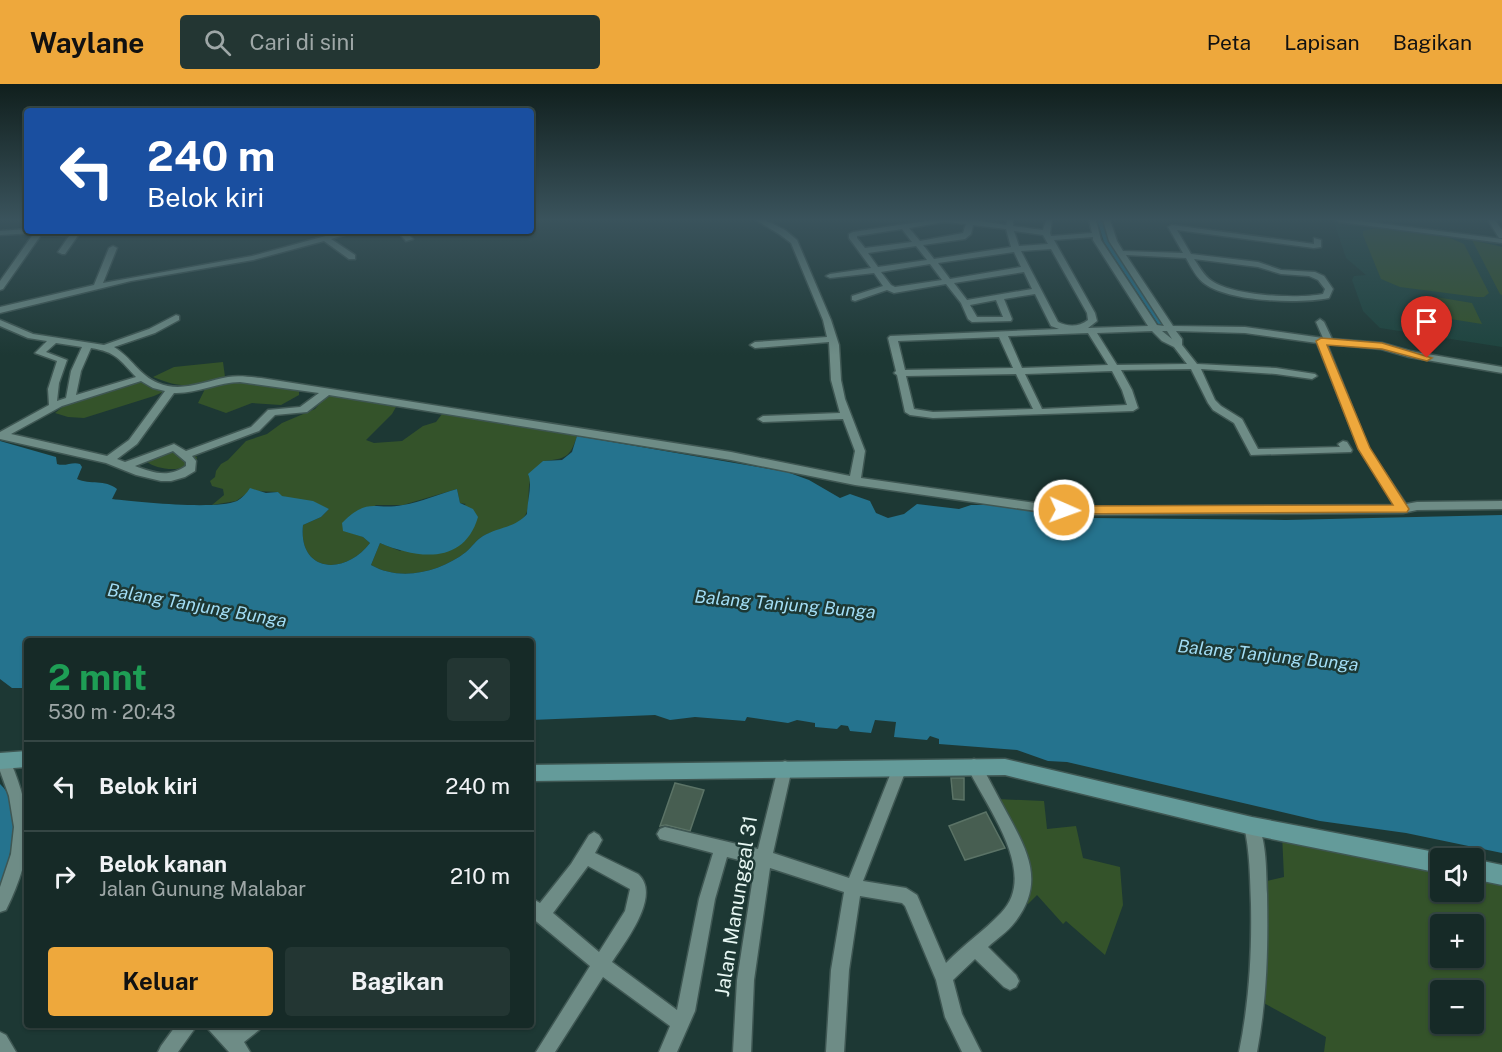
<!DOCTYPE html>
<html lang="id">
<head>
<meta charset="utf-8">
<style>
	body { margin:0; font-family:"Public Sans",sans-serif; background:#233633; color:#f1f3f6; height:100vh; display:flex; flex-direction:column; font-size:22px; white-space:nowrap }
	* { box-sizing:border-box; margin:0 }
	p { font-size:20px; color:#9ea7a7 }
	.icon { flex:none; width:33px; height:33px; fill:none; stroke:currentColor; stroke-width:2; stroke-linecap:round; stroke-linejoin:round }
	.map { position:relative; flex:1; overflow:hidden }
	.drawer { position:absolute; left:24px; top:554px; width:510px; height:390px; display:flex; flex-direction:column; background:#162a27; border-radius:6px; box-shadow:0 2px 4px #0004,0 0 0 2px #354644 }
	.drawer>* { flex:none }
	.banner { position:absolute; left:24px; top:24px; width:510px; height:126px; border-radius:6px; box-shadow:0 2px 4px #0004,0 0 0 2px #354644; background:#1a4fa0; color:#fff; overflow:hidden }
	.buttons { position:absolute; left:1430px; top:764px; display:grid; gap:12px }
	.buttons a { display:grid; place-items:center; width:54px; height:54px; border-radius:6px; background:#162a27; box-shadow:0 2px 4px #0004,0 0 0 2px #354644; font-size:30px }
	.pin { position:absolute; display:grid; place-items:center; width:51px; height:51px; color:#fff; margin:-62px -26px; border-radius:50% 50% 50% 0; rotate:-45deg; box-shadow:0 0 6px #0007 }
	.pin .icon { rotate:45deg }
	.me { position:absolute; width:66px; margin:-33px; rotate:92deg; stroke-linejoin:round; filter:drop-shadow(0 0 4px #0008) }
	.turn { display:flex; align-items:center; gap:21px; height:126px; padding:0 24px; font-size:27px }
	.turn .icon { width:78px; height:78px; stroke-width:2.5 }
	.turn b { display:block; font-size:42px; line-height:51px }
	.round { display:grid; place-items:center; flex:none; width:63px; height:63px; border-radius:6px; background:#233633 }
	.head { display:flex; align-items:center; justify-content:space-between; height:102px; padding:0 24px }
	h1 { font-size:36px; font-weight:700; line-height:45px; color:#1e9e55 }
	.button { display:flex; gap:12px; margin-top:auto; padding:12px 24px }
	.button a { flex:1; height:69px; border-radius:6px; background:#eea83c; color:#111; font-size:24px; font-weight:700; line-height:69px; text-align:center }
	.button a+a { background:#233633; color:#f1f3f6 }
	ul { padding:0; list-style:none }
	li { display:flex; align-items:center; gap:18px; height:90px; padding:0 24px; border-top:2px solid #354644 }
	li div { flex:1 }
	li b { display:block; font-size:22px }
	li em { font-style:normal }
	header { display:flex; align-items:center; gap:36px; box-sizing:border-box; height:84px; padding:0 30px; background:#eea83c; color:#111 }
	header strong { font-size:28px }
	nav { display:flex; gap:33px; margin-inline-start:auto; font-size:21px }
	.search { width:420px; height:54px; background:#233633; display:flex; align-items:center; gap:15px; box-sizing:border-box; padding:0 21px; border-radius:6px; color:#9ea7a7; font-size:22px }
	.map>svg:first-child { display:block }
	.built { fill:#1e443e }
	.green { fill:#34532a; fill-rule:evenodd }
	.water { fill:#25738e }
	.lines { fill:none; stroke-linecap:round; stroke-linejoin:round }
	.canal { fill:#25738e; fill-rule:evenodd }
	.building { fill:#475e51; stroke:#5b7366; stroke-width:1.5 }
	.street-casing { stroke:#3f5753; stroke-width:3 }
	.secondary-casing { stroke:#3f5753; stroke-width:3 }
	.street { fill:#6e8c86; fill-rule:evenodd }
	.secondary { fill:#649b9a; fill-rule:evenodd }
	.route { fill:#eea83c; stroke:#9b6d27; stroke-width:1.5 }
	.labels { text-anchor:middle; dominant-baseline:central; stroke-width:5; stroke-linejoin:round; paint-order:stroke }
	.water-label { font-size:18px; font-style:italic; fill:#a2ddf5; stroke:#1d3834 }
	.near-street-label { font-size:20px; fill:#e7f7f3; stroke:#1d3834 }
</style>
</head>
<body>
<header>
<strong>Waylane</strong>
<div class="search"><svg class="icon" aria-label="search" viewBox="0 0 24 24"><circle cx="10" cy="10" r="6"/><path d="M15 15l6 6"/></svg>Cari di sini</div>
<nav><a>Peta</a><a>Lapisan</a><a>Bagikan</a></nav>
</header>
<div class="map">
<svg width="1502" height="968" viewBox="0 0 1502 968">
	<rect width="100%" height="100%" fill="#1d3834"/>
	<path class="built" d="M1334 138 1493 159 1502 163V263L1380 244 1363 227 1352 196 1354 192 1366 191 1346 174Z"/>
	<path class="green" d="M1376 144 1448 153 1464 160 1489 209 1484 213H1477L1400 203 1381 195 1363 151V147Z
		M1472 156 1502 163V211L1500 210Z
		M1436 213 1472 219 1482 240 1444 234Z
		M223 278 225 293C193 302 185 306 153 293L174 283Z
		M139 296 165 305 163 308 154 312 84 334 68 333 55 329 70 317Z
		M231 296 303 306 299 307V311L281 321 252 319 226 329 198 319 205 305Z
		M328 310 396 323 392 330 366 356 374 359 402 357 423 342 436 338 442 330 448 328 577 352C570 374 565 375 543 377 539 383 533 390 530 397 527 407 531 425 524 433 515 445 496 445 483 452 476 456 472 463 466 468 440 488 401 498 371 481L380 459 400 467 466 420 460 419 457 405 403 421H376L343 446 363 453 370 459C345 492 298 489 303 441L321 433 329 425 281 412 278 408 255 407 246 410 236 417 212 421 224 411 223 405 212 402 210 397 215 393 216 387 221 380 228 376 246 357 267 350 282 339 315 325Z
		M176 361 179 365 197 373 196 378C185 388 157 387 146 377Z
		M996 715 1044 717 1047 745 1076 742 1083 774 1120 783 1123 821 1105 871 1066 837 1063 840 1037 811 1028 820 1021 814 1023 801Z
		M1282 750 1440 783V807H1473V790L1502 796V968H1324L1326 953 1260 917 1267 797 1284 793ZM1440 840H1473V873H1440ZM1440 906H1473V939H1440Z"/>
	<path class="water" d="M577 352 787 388 809 396 840 414 850 410 870 417 876 429 888 434 904 430 917 420 959 425 971 421H992L1092 434 1286 436 1502 431V769L1406 749 1320 737 1067 678 1048 677 1017 666 939 660V655L930 652 927 656 894 653 896 638 875 636 871 649 850 647 848 642 841 641 837 645 815 643V639L797 636 788 639 747 633 745 637 695 633 670 636 655 631 531 636V556H27V604H12L0 595V357L56 373 57 380C66 383 72 377 80 380L82 383 77 395C90 401 105 395 117 405L112 415C138 418 215 426 237 417 242 414 247 409 250 404L266 409 278 408 282 412 313 417 329 425 321 433 303 441C298 489 345 492 370 459L363 453 343 447 342 439C369 412 374 427 403 421 421 418 439 410 457 405L460 419 473 425 478 433C464 481 418 475 380 459L371 481C401 498 440 488 466 468 472 463 476 456 483 452 498 443 515 444 527 430 527 418 533 400 528 390L543 377 562 376 572 368Z
		M0 700C27 724 8 777 0 806Z"/>
	<g class="lines">
		<path class="canal" d="M1097 136H1103L1110 158 1165 238 1164 240H1158L1104 158Z"/>
	</g>
	<path class="building" d="M951 694H964V716L953 715Z
		M675 699 704 706 690 747 666 741 660 742Z
		M986 728 1005 764 965 776 949 742Z"/>
	<g class="lines">
		<defs>
			<path id="street" d="M756 136H765L785 146 797 156 831 236 839 261 841 296 845 315 865 367 861 394 1064 423 1395 421 1359 365 1317 259 1245 249 1176 247 1182 255V261L1197 280 1276 284 1315 290 1317 292 1312 295 1276 290 1201 285 1215 316 1221 322 1242 335 1258 365 1340 363 1338 360 1343 357 1347 358 1352 366 1351 368 1251 371 1234 339 1213 326 1208 319 1191 285 1121 286 1132 306 1138 324 1133 327 933 334 910 331 905 328 897 291 894 289 896 287 888 254 890 252 1059 245 1051 242 1035 210 1004 215 1012 235 1011 237 972 238 968 235 961 219 946 200 894 209 887 206 855 217 852 216V212L883 202 874 189 830 194 826 192 830 190 871 184 849 154V150L853 148 932 136H974L1006 141 1007 136H1013V142L1043 146 1046 136H1052L1050 149 1051 152 1092 149 1089 136H1096L1101 156 1157 241 1164 242 1109 157 1103 136H1110L1117 157 1123 167 1183 169 1168 143 1172 141 1314 160V154L1321 156V163L1314 164 1177 146 1191 170 1258 178 1281 186 1315 188 1324 192 1333 205 1329 214C1300 220 1230 218 1205 200 1197 195 1191 183 1186 174L1126 171 1173 242 1245 243 1323 254 1316 238 1320 235 1324 238 1332 255 1382 259 1410 267 1502 283V289L1409 273 1381 265 1327 260 1369 365 1406 420 1417 418 1502 417V425L1417 426 1403 429 1064 431 855 401 731 376 329 311 307 328 275 331 259 347 192 372 196 377 195 387 185 393 171 397H161L136 391 106 379 0 355V348L49 321 48 305 57 277 35 269 47 257 28 254 0 242V236L33 250 104 261 149 245 176 231 179 232V236L155 249 114 263C131 273 140 292 158 299 181 309 205 297 228 293 239 291 250 293 261 294L731 368 850 392 855 367 843 335 763 338 758 335 763 332 840 329 831 296 829 258 755 264 750 261 755 258 827 253 823 236 791 159 779 150ZM944 138 966 140 963 149 920 157 909 144ZM973 141 1006 145 1011 163 934 175 923 161 965 155 971 150ZM902 145 912 158 865 164 857 154V152ZM1014 147 1043 151 1048 160 1019 162ZM1093 153V156L1148 242 1088 244 1097 237 1095 229 1054 156ZM916 162 927 176 878 183 868 169ZM1051 165 1087 229 1088 236C1079 243 1068 243 1058 238L1021 167ZM1014 168 1021 183 950 195 938 179ZM1194 175 1258 183 1281 190 1309 192 1318 196 1325 205 1323 210C1297 215 1234 212 1212 197 1204 192 1199 182 1194 175ZM930 180 942 196 895 203 891 201 881 188ZM1024 188 1032 205 967 216 954 199ZM996 216 1003 233H977L970 221ZM1152 247 1162 257 1174 263 1187 280 1117 281 1097 249ZM1162 247H1167L1172 255ZM1088 249 1108 281 1022 284 1008 252ZM999 253 1013 284 905 286 898 257ZM56 259 82 263 71 287 66 314 57 317 59 299 67 276 46 268ZM91 264C116 268 119 275 136 293L76 311 81 287ZM1112 287 1122 306 1127 321 1042 325 1025 290ZM1016 290 1033 325 933 328 914 325 906 292ZM141 297 153 304 165 307 129 356 107 372 11 350 62 322ZM240 298 319 309 300 323 268 326 251 343 186 367 174 360 125 378 117 375 137 360 174 309C197 310 218 298 240 298ZM173 367 186 378V382C169 394 153 389 135 382Z
				M1335 136H1353L1502 155V159L1339 138Z
				M1488 136H1495L1502 146V154H1499Z
				M27 145V147L75 148 79 150 65 170H62L58 168 69 152 41 151 3 205 0 206V197L34 149 0 151V147Z
				M344 147H357L331 155 355 171V175H349L324 157 253 176 131 197 0 229V223L94 201 109 164 113 162 117 164 103 199 252 172Z
				M397 147H405L413 155 406 157Z
				M3 670 8 672C34 730 35 768 6 826L0 828V803L11 770 14 743 9 712 0 687V672Z
				M974 675 979 677C989 695 998 713 1008 731 1028 768 1045 799 1015 838 1008 848 996 855 988 863L1016 891 1019 897 1016 903 1010 906 1004 903 975 875 953 896 962 930 981 968H962L945 933 936 896 905 822 902 819 860 812 849 886 844 968H826L831 886 844 808 770 784 754 896 751 968H733L737 896 755 780 727 773 715 815 695 927 677 968H659L670 942 603 893 555 968H536L590 882 531 833V814L540 819 571 780 589 751 594 748 599 751 602 756 595 769 638 790C662 811 625 858 612 878L677 926 699 815 713 769 660 755 657 750 660 745 665 743 758 765 778 684 780 679 785 677 790 679 792 684 773 769 849 794 894 681 899 679 904 681 906 686 863 797 906 804 917 811 946 879C963 861 984 847 1001 829 1040 789 985 722 967 682L969 677ZM588 782 630 805 625 827 599 868 553 829Z
				M1252 735 1257 737C1267 759 1266 787 1267 810 1268 864 1267 915 1257 968H1239C1249 919 1252 871 1251 820 1250 794 1250 768 1244 742L1247 737Z
				M177 940H198L178 968H158L161 962Z
				M206 940H228L232 945 238 940H262L259 946 244 958 250 968H229L209 946Z
				M0 948 6 951 16 968H0Z"/>
			<path id="secondary" d="M27 667V683L0 685V669Z
				M1005 675 1252 733 1440 769 1448 774H1440V789L1252 751 1005 691 531 697V681Z
				M1473 775 1502 781V801L1473 795Z"/>
		</defs>
		<use href="#street" class="street-casing"/>
		<use href="#secondary" class="secondary-casing"/>
		<use href="#street" class="street"/>
		<use href="#secondary" class="secondary"/>
	</g>
	<linearGradient id="sky" x2="0" y2="1"><stop stop-color="#101f1d"/><stop offset="0.5" stop-color="#3a535c"/><stop offset="1" stop-color="#3a535c" stop-opacity="0"/></linearGradient>
	<rect width="1502" height="271" fill="url(#sky)"/>
	<path class="route" d="M1321 254 1382 259 1432 274 1427 277 1382 265 1327 261 1370 364 1407 422 1409 425 1407 428 1060 430 1058 426 1064 422 1393 421 1358 365 1316 257Z"/>
	<g class="labels">
		<g class="water-label">
			<text transform="translate(785 520) rotate(5)">Balang Tanjung Bunga</text>
			<text transform="translate(197 521) rotate(10)">Balang Tanjung Bunga</text>
			<text transform="translate(1268 571) rotate(6)">Balang Tanjung Bunga</text>
		</g>
		<g class="near-street-label">
			<text transform="translate(736 822) rotate(-81)">Jalan Manunggal 31</text>
		</g>
	</g>
</svg>
<div class="buttons">
<a><svg class="icon" aria-label="sound" viewBox="0 0 24 24"><path d="M4 9h4l5-4v14l-5-4H4zM17 9q2 3 0 6"/></svg></a>
<a>+</a>
<a>−</a>
</div>
<div class="pin" style="left:1427px;top:274px;background:#d93025"><svg class="icon" aria-label="arrive" viewBox="0 0 24 24"><path d="M6 21V4h12l-3 4 3 4H6"/></svg></div>
<svg class="me" style="left:1064px;top:426px" viewBox="-20 -20 40 40"><circle r="17" fill="#eea83c" stroke="#fff" stroke-width="3"/><path d="M0-11L8 9 0 5-8 9z" fill="#fff"/></svg>
<div class="banner">
<div class="turn"><svg class="icon" aria-label="left" viewBox="0 0 24 24"><path d="M17 20v-9H6M10 6l-5 5 5 5"/></svg><div><b>240 m</b>Belok kiri</div></div>
</div>
<section class="drawer">
<div class="head"><div><h1>2 mnt</h1><p>530 m · 20:43</p></div><a class="round"><svg class="icon" aria-label="close" viewBox="0 0 24 24"><path d="M6 6l12 12M18 6L6 18"/></svg></a></div>
<ul>
<li><svg class="icon" aria-label="left" viewBox="0 0 24 24"><path d="M17 20v-9H6M10 6l-5 5 5 5"/></svg><div><b>Belok kiri</b></div><em>240 m</em></li>
<li><svg class="icon" aria-label="right" viewBox="0 0 24 24"><path d="M7 20v-9h11M14 6l5 5-5 5"/></svg><div><b>Belok kanan</b><p>Jalan Gunung Malabar</p></div><em>210 m</em></li>
</ul>
<div class="button"><a>Keluar</a><a>Bagikan</a></div>
</section>
</div>
</body>
</html>
